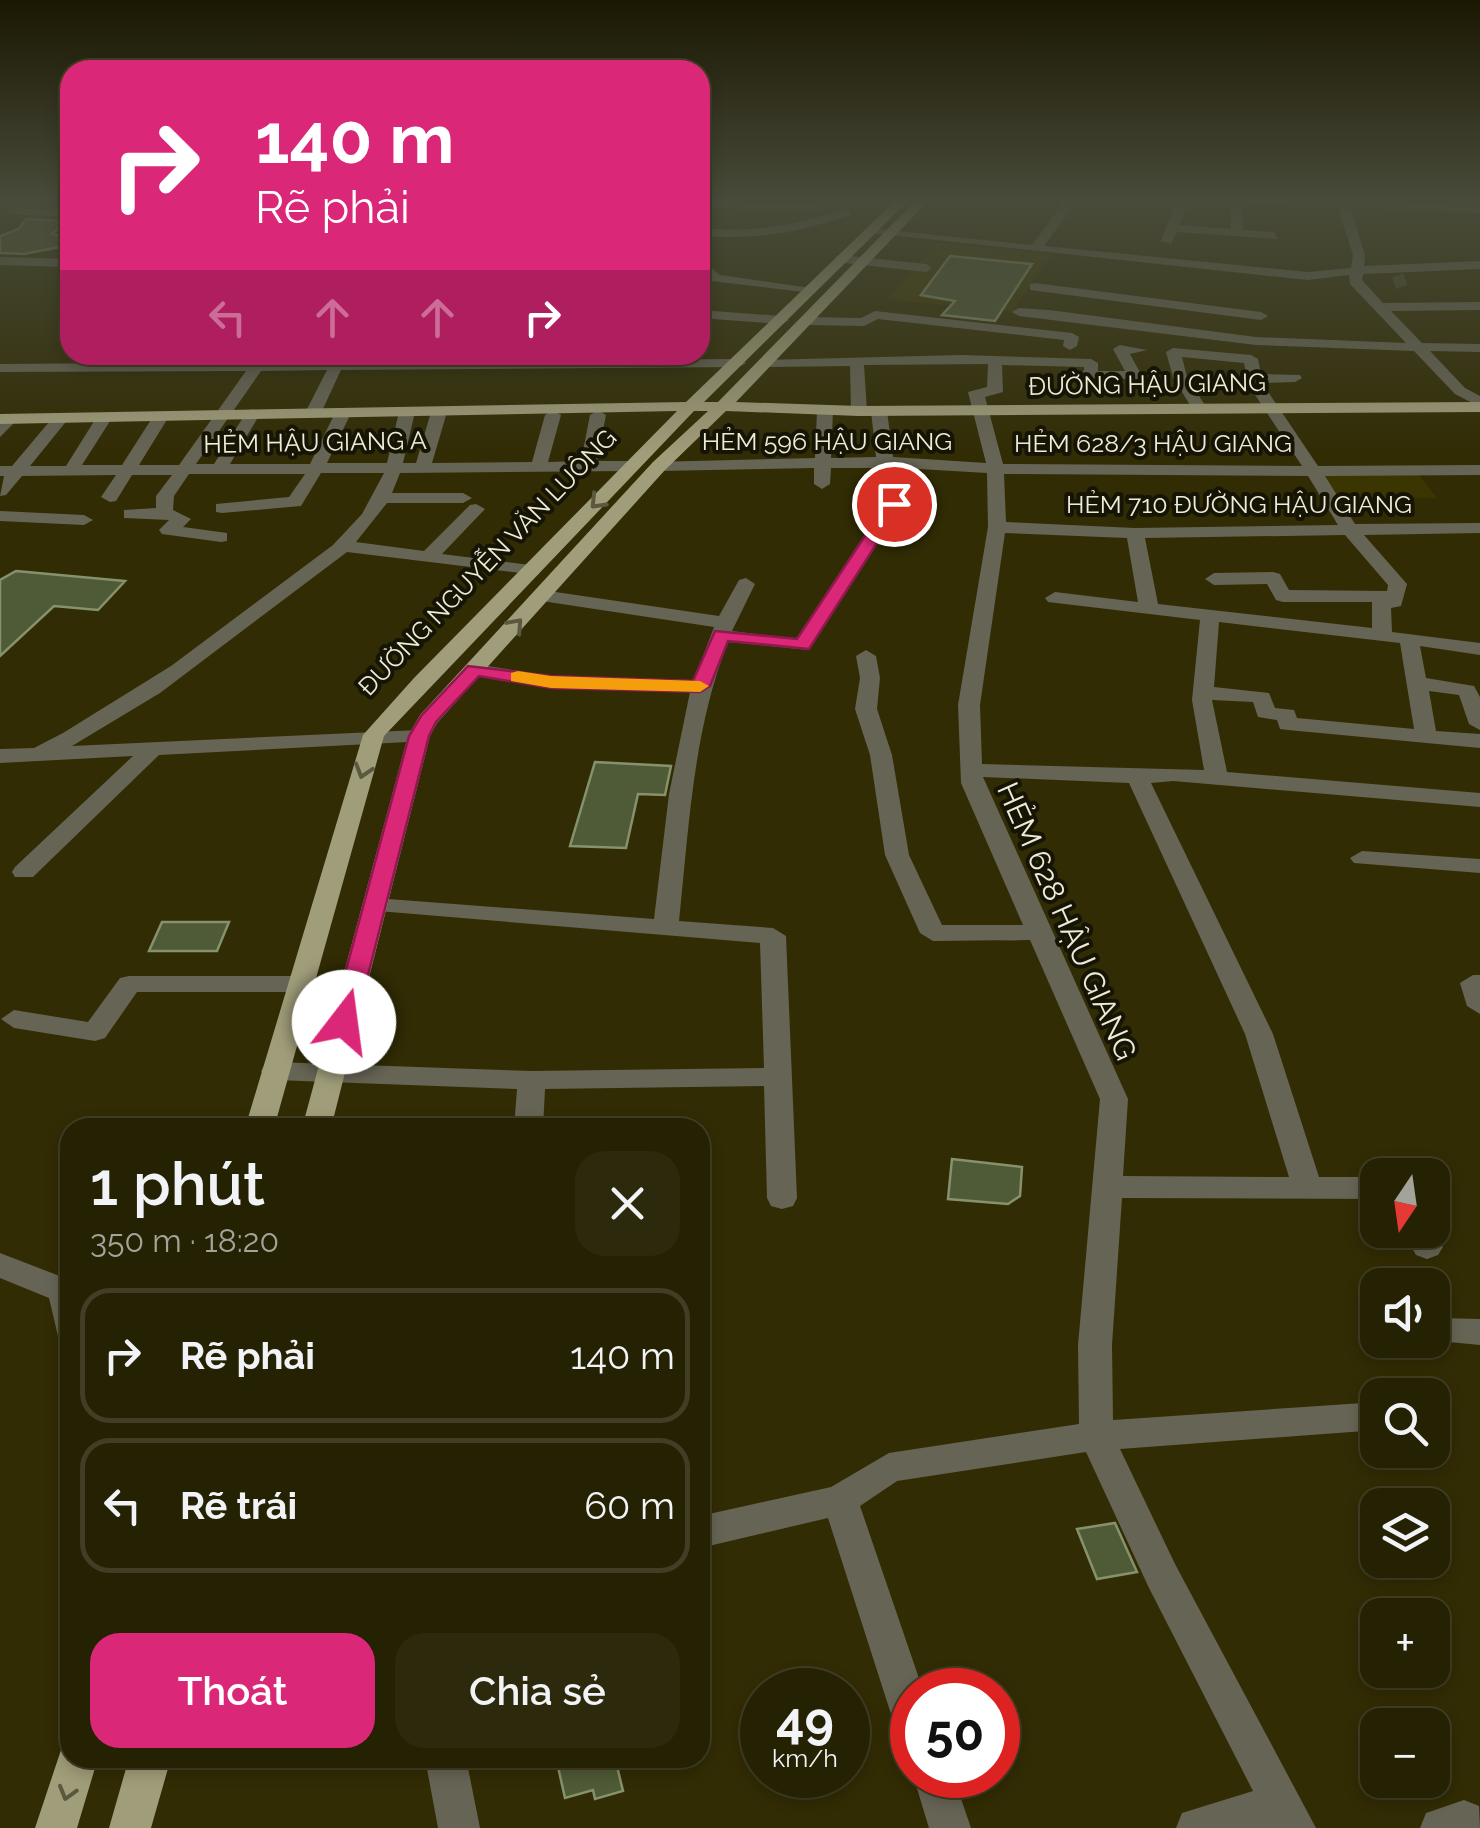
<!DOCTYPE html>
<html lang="vi">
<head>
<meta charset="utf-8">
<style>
	body { margin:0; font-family:Raleway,sans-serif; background:#2d290d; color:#f1f3f6; height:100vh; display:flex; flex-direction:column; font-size:38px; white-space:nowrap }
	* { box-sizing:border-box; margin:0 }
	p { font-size:32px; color:#a3a39a }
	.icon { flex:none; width:55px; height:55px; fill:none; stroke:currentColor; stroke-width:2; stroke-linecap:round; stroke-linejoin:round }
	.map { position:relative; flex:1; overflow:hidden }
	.sheet { position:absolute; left:60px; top:1118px; width:650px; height:650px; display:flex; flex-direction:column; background:#252103; border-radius:30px; box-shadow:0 5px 15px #0003,0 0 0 2px #423e25 }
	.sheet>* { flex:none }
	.top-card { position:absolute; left:60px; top:60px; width:650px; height:305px; border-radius:30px; box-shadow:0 5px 15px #0003,0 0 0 2px #423e25; background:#db2777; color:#fff; overflow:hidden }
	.needle { width:65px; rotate:193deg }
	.fabs { position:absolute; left:1360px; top:1158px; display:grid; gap:20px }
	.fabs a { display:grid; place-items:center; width:90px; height:90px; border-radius:20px; background:#252103; box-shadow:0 5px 15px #0003,0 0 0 2px #423e25; font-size:50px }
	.speed { position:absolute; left:740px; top:1668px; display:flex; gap:20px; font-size:50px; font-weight:700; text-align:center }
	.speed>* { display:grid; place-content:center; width:130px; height:130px; border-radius:50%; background:#252103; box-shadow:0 5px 15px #0003,0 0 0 2px #423e25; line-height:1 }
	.speed small { font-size:25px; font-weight:400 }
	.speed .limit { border:15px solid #d22; background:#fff; color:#111 }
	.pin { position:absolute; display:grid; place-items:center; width:85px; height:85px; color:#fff; margin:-42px; border:5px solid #fff; border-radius:50%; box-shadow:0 2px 10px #0007 }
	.me { position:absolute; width:110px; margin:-55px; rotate:15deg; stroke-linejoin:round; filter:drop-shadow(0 0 8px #0008) }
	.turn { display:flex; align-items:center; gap:35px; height:210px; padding:0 30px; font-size:45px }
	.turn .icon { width:130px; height:130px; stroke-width:2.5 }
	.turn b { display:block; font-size:70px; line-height:85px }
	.lanes { display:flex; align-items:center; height:95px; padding:0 30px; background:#0003; justify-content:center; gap:50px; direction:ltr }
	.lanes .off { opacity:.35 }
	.round { display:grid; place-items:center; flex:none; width:105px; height:105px; border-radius:30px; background:#2d290d }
	.overview { display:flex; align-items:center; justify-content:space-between; height:170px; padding:0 30px }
	h1 { font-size:60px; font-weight:600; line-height:75px }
	.primary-button { display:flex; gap:20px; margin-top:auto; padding:20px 30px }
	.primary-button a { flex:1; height:115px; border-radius:30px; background:#db2777; color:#fff; font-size:40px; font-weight:600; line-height:115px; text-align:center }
	.primary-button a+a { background:#2d290d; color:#f1f3f6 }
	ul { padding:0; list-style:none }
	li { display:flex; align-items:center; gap:30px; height:135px; margin:0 20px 15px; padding:0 10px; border:5px solid #423e25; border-radius:30px }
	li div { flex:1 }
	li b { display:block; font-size:38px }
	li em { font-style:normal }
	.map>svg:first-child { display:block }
	.built { fill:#3b3501 }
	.building { fill:#4f5a36; stroke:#86926c; stroke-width:2.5 }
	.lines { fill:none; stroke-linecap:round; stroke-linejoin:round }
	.minor-tunnel { stroke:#4d4924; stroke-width:12; stroke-dasharray:12 6; stroke-linecap:butt }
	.minor { fill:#666454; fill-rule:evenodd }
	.major { fill:#a09d7a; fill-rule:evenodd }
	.oneway { stroke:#5b5840 }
	.route { fill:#db2777; stroke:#8e194d; stroke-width:2.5 }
	.slow { fill:#f59e0b }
	.labels { text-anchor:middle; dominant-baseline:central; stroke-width:8; stroke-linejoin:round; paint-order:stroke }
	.far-street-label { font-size:25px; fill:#eeebd6; stroke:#161405 }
	.street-label { font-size:30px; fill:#eeebd6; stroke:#161405 }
</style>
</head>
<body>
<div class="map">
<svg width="1480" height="1828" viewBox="0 0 1480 1828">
	<rect width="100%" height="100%" fill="#312c04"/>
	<path class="built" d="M937 243 1052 254 1012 312 887 299Z
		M1319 475H1419L1437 498H1334Z"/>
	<path class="building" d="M26 219 66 221 52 234 70 239V245L24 254 0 253V236L19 229Z
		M950 256 1032 264 995 321 942 315 955 301 921 295Z
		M16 571 125 581 98 610 54 606 0 656V580Z
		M595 762 671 766 665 795 638 794 626 848 570 846Z
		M162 922H229L217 951H149Z
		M952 1159 1022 1167 1020 1196 1008 1204 948 1199Z
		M1115 1523 1137 1572 1097 1579 1077 1529Z
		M556 1758H615L623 1791 595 1799 593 1790 565 1798Z"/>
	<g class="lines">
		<path class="minor-tunnel" d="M1394 283 1409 278"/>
		<path class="minor" d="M24 199H38L24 209H70V217L7 214V210Z
			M1066 199H1078L1044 246 1308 272 1351 268 1353 255 1338 207 1242 203 1243 230 1274 232 1278 239 1177 232 1171 244 1161 241 1177 199H1189L1179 225 1231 229 1230 199H1347L1480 207V213L1350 207 1365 255 1364 266 1480 261V269L1363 274 1362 280 1383 303 1480 302V310L1391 311 1422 343 1480 344V352L1430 351 1465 388 1480 396V407L1455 394 1414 351 1256 345 1019 316 1012 312 1019 308 1049 310 1256 337 1406 343 1350 284 1349 275 1308 280 862 232 868 228 1032 245Z
			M700 201 819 205 825 208 819 211 700 207Z
			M847 209 851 215C797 233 757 240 700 236V228C758 233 792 225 847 209Z
			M840 255 926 264 932 268 926 272 836 262V256Z
			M0 257 70 259V267L0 265Z
			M700 258 720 275 818 289 811 293 711 281 700 269Z
			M1035 283 1261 312 1268 316 1261 320 1030 290V284Z
			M700 310 782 316 789 320 782 324 700 318Z
			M875 311 1072 333 1079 337 1077 346 1070 350 1063 346 1064 340 878 319 864 326 809 325 802 321 809 317 861 318Z
			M67 320H70V328L60 324Z
			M1120 345 1147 350 1130 354 1142 376 1140 379H1074L1069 378V372L1084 371V367L1002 365 1003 392 985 397 1003 464 1302 466 1248 384 1244 363 1182 357 1187 377 1206 407 1198 412 1193 410 1173 377 1166 352 1173 348 1251 355 1258 359 1261 374 1300 375 1302 378 1295 382 1262 383 1318 466 1480 465V475L1325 476 1355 524 1480 523V533L1364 535 1407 584 1401 606 1391 608 1392 632 1480 643V655L1420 646 1426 678 1474 686 1480 697V730L1469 724 1459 695 1429 691 1436 731 1480 734V748L1288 730 1280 729 1277 720 1258 717 1253 702 1212 700 1227 772 1480 793V807L1173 781 1151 783 1273 1034 1319 1177H1378V1199L1122 1198 1112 1345 1113 1420 1378 1402V1430L1120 1449 1175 1564 1316 1828H1176L1182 1813 1253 1791 1149 1588 1086 1452 897 1481 860 1506 923 1690H912V1736L898 1730 892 1717 828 1518 700 1548V1516L831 1487 889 1453 1079 1424 1078 1345 1100 1099 1030 940 933 941 920 933 885 855 870 755 855 709 860 678 856 656 866 650 876 656 880 678 877 709 892 755 909 855 942 925H1023L961 783 958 705 988 527 987 473 919 469 903 504 809 650 728 642C693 731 689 827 679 921L773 928 786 936 797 1198 793 1206 782 1209 771 1206 767 1198 764 1086 545 1089 543 1128H514L517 1089 275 1080 265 1078 261 1071 265 1064 275 1062 532 1071 764 1068 760 943 366 910 363 905 375 898 654 919 669 794 690 692 551 688 475 676 465 670 475 664 551 676 694 680 714 627 535 600V592L542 590 719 616 739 580 746 578 755 584 732 631 796 639 885 504 902 468H831L830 484 822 489 814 484V468L659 471 651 466 653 462 815 458 817 411 825 406 833 411 831 458 876 457 871 411 879 406 887 411 893 457 986 463 968 392 987 387 988 364 864 365 867 411 859 416 851 411 850 366 768 367 763 366V360L961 355 1091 359 1098 363V371H1125L1113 349ZM1004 474 1308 476 1338 525 1135 528 1006 522ZM1005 533 1127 538 1138 602 1055 592 1045 598 1048 602 1200 620 1192 700 1204 770 982 764 980 705ZM1345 535 1388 585 1387 591 1289 590 1280 574 1273 572 1214 573 1205 579 1214 585 1267 584 1276 600 1283 602H1372V628L1158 604 1145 538ZM1219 622 1400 643 1414 729 1297 718 1294 710 1275 708 1269 693 1214 687ZM983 777 1129 783 1245 1034 1289 1177 1123 1176 1128 1099Z
			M258 355H272L267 362 739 359 746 363 739 367 341 370 321 413 313 418 305 413 327 370 261 371 196 464H214L247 411 252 409 260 414 230 464H310L335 413 343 408 351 413 327 463H387L399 412 407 407 415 412 403 463H416L431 412 439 407 447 412 432 463 532 462 545 415 553 410 561 415 548 462 581 461 590 415 598 410 606 415 597 461H630L638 466 630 471 400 473 392 493H463L472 498 463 503H387L356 542 424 551 470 505 476 504 485 509 442 554 531 565 540 571 538 575 347 552 160 693 72 746 419 730 427 731 430 736 427 741 159 755 33 877H15L12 872 15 867 133 756 0 763V749L34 748 63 733 171 666 333 545 362 514 384 473H321L301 506 222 513 216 512V504L289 497 305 474H189L174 496 173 510 191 519 183 527 227 533V541L221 542 162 534 159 530 169 520 124 518V510L156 508V496L172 475H132L116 501 110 502 101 497 116 475 22 476 6 495 0 496 4 476H0V466H12L55 415 61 413 69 418 30 466H66L98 415 104 413 112 418 82 465H122L154 415 160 413 168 418 139 465H179L246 371 0 372V364L253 362Z
			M5 415 19 418 0 437V422Z
			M0 511 84 515 93 520 84 525 0 521Z
			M1362 851 1480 859V873L1354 863 1350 858Z
			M1473 975H1480V1014L1467 1006 1460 983Z
			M129 976H300L313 984 300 992H137L105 1038 95 1041 14 1028 1 1019 14 1010 88 1022 120 978Z
			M1402 1230H1432L1443 1247 1438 1255 1427 1259 1416 1255Z
			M0 1253 70 1280V1340L58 1336 49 1298 0 1278Z
			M1440 1318 1480 1319V1345L1428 1340H1432V1321Z
			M425 1758H466L480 1828H438Z
			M912 1772 953 1775 971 1828H929Z
			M1464 1800 1479 1806 1480 1828H1420L1426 1813Z"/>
		<path class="major" d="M897 199H910L704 402H718L917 199H930L736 402 859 406 1480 402V412L859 416 726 411 665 470 437 723 430 736 331 1128H302L408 736 420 715 653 462 708 411H694L384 736 274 1128H245L363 735 414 678 677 411 0 424V414L686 402Z
			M70 1741V1758H98L77 1828H35L63 1744Z
			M129 1758H171L151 1828H109Z"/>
	</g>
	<defs><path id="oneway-chevron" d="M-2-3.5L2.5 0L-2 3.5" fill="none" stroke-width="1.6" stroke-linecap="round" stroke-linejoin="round" transform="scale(2.5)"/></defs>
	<g class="oneway">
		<use href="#oneway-chevron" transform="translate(597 502) rotate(134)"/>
		<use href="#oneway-chevron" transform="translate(516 625) rotate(-48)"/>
		<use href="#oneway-chevron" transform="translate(363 771) rotate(107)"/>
		<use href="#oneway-chevron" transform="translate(67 1793) rotate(106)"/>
	</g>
	<linearGradient id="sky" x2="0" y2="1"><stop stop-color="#1b1802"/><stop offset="0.44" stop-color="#484b3a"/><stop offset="1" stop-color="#484b3a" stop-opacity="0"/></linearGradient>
	<rect width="1480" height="455" fill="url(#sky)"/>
	<path class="route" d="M888 501 902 504 809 649 728 641 710 686 700 692 551 688 479 676 436 722 429 736 356 1022 344 1030 335 1027 332 1022 409 736 421 716 468 666 551 676 693 681 715 631 797 639Z"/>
	<path class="slow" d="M518 671 551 676 700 681 709 686 700 692 551 688 511 681V673Z"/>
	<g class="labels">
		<g class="far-street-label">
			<text transform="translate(1147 384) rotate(-1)">ĐƯỜNG HẬU GIANG</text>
			<text x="827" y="441">HẺM 596 HẬU GIANG</text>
			<text transform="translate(315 442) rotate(-1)">HẺM HẬU GIANG A</text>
			<text x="1153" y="443">HẺM 628/3 HẬU GIANG</text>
			<text x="1239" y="504">HẺM 710 ĐƯỜNG HẬU GIANG</text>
			<text transform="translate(487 562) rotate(-46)">ĐƯỜNG NGUYỄN VĂN LUÔNG</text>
		</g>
		<g class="street-label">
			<text transform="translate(1067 921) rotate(66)">HẺM 628 HẬU GIANG</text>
		</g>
	</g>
</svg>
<div class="fabs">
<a><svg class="needle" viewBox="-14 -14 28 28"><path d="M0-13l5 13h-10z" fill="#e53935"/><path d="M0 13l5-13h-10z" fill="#a3a39a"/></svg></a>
<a><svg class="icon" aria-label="sound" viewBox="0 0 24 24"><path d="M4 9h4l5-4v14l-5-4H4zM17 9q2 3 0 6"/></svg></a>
<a><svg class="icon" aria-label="search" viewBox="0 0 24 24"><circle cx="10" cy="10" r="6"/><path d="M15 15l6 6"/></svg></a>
<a><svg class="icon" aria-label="layers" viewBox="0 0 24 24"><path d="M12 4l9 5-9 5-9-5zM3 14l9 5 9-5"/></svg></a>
<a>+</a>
<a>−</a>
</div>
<div class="speed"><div>49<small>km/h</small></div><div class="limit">50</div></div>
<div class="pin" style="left:894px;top:504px;background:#d93025"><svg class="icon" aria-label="arrive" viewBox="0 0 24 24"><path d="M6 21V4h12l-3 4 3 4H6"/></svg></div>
<svg class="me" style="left:344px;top:1022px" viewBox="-20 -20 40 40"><circle r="19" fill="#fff"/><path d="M0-13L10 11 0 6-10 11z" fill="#db2777"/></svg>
<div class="top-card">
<div class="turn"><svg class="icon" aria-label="right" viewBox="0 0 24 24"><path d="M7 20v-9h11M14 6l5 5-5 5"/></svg><div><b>140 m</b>Rẽ phải</div></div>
<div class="lanes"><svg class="icon off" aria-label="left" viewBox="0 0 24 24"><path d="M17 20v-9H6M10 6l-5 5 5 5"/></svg><svg class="icon off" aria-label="ahead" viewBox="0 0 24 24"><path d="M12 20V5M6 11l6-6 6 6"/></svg><svg class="icon off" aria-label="ahead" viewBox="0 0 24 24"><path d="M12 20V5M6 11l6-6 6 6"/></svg><svg class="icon" aria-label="right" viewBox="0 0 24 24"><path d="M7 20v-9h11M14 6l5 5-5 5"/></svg></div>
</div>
<section class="sheet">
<div class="overview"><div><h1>1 phút</h1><p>350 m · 18:20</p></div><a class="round"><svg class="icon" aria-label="close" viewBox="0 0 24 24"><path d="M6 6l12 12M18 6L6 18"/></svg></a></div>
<ul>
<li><svg class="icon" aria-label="right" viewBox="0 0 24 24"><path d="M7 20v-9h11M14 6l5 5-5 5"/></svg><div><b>Rẽ phải</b></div><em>140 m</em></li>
<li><svg class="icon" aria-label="left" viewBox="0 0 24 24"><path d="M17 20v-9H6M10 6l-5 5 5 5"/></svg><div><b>Rẽ trái</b></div><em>60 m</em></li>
</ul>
<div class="primary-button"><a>Thoát</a><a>Chia sẻ</a></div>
</section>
</div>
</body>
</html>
